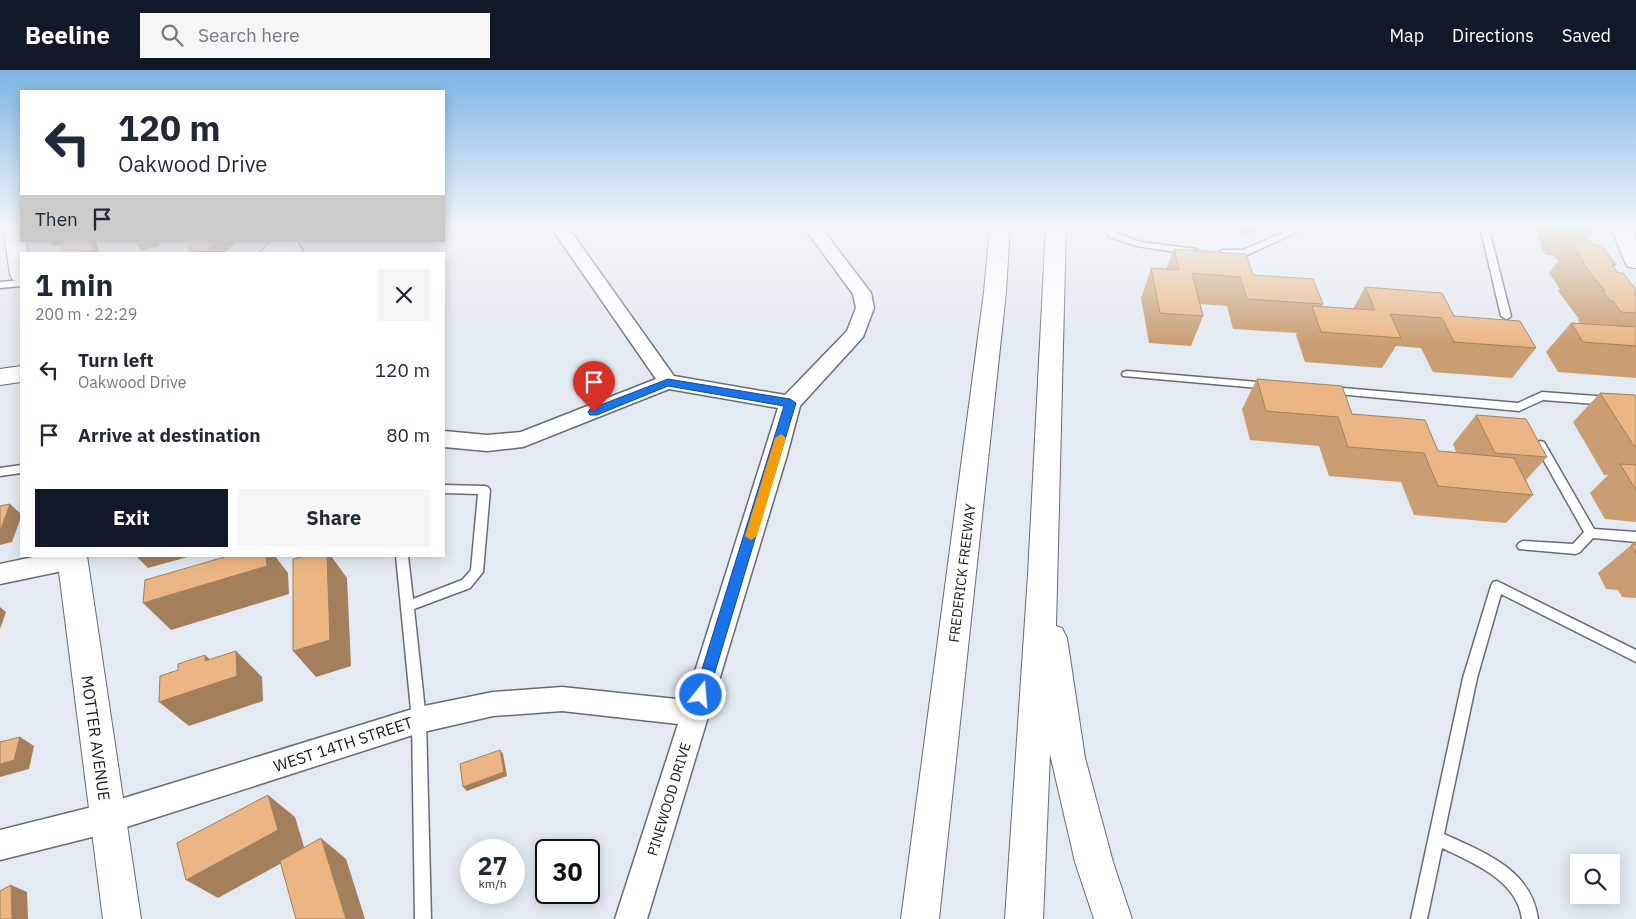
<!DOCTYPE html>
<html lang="en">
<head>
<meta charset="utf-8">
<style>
	body { margin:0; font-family:"IBM Plex Sans",sans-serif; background:#f6f6f7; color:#1f2937; height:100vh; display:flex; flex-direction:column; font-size:19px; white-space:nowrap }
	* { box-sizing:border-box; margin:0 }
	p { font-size:16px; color:#747a83 }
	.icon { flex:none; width:28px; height:28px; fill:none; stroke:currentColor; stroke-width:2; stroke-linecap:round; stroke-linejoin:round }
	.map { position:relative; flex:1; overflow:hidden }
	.drawer { position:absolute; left:20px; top:182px; width:425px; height:305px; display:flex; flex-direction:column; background:#fff; border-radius:0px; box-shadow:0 2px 12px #0003 }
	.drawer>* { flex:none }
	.banner { position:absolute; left:20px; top:20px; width:425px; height:152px; border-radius:0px; box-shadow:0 2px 12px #0003; background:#fff; color:#1f2937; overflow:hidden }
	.controls { position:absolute; left:1570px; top:784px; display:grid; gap:10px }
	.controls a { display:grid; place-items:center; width:50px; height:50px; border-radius:0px; background:#fff; box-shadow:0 2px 12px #0003; font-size:25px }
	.speed { position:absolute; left:460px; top:769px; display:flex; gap:10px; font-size:25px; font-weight:700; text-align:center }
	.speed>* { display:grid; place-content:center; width:65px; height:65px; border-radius:50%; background:#fff; box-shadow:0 2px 12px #0003; line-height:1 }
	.speed small { font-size:12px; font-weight:400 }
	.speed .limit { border:2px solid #111; border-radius:8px; background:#fff; color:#111 }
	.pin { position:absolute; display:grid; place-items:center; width:42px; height:42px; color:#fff; margin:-51px -21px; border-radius:50% 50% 50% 0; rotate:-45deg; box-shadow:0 0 5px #0007 }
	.pin .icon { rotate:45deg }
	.me { position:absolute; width:55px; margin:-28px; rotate:17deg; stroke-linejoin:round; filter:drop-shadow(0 0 4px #0008) }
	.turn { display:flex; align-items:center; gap:18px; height:105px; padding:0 15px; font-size:22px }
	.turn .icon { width:65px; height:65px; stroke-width:2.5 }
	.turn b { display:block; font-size:35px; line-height:42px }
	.then { display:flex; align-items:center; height:48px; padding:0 15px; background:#0003; gap:10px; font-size:19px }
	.round { display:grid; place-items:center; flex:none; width:52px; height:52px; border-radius:0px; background:#f6f6f7 }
	.overview { display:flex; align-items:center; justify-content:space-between; height:85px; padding:0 15px }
	h1 { font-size:30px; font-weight:700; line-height:38px }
	.primary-button { display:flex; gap:10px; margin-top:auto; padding:10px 15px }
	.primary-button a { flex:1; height:58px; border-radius:0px; background:#111827; color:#fff; font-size:20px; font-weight:700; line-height:58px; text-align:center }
	.primary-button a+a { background:#f6f6f7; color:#1f2937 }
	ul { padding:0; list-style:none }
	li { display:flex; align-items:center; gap:15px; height:65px; padding:0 15px }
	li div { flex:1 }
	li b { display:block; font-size:19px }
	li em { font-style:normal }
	header { display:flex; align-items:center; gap:30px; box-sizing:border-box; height:70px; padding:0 25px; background:#111827; color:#fff }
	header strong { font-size:24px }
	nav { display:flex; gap:28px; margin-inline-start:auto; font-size:18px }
	.search { width:350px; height:45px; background:#f6f6f7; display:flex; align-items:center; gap:12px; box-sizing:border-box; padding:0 18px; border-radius:0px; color:#747a83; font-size:19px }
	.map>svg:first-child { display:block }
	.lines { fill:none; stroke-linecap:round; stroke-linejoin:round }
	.lane-casing { stroke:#666d73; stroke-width:3 }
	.street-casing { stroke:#666d73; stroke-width:3 }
	.secondary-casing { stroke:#666d73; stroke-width:2 }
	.highway-casing { stroke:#666d73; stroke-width:2 }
	.lane { fill:#fff; fill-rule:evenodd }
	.street { fill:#fff; fill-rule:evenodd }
	.secondary { fill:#fff; fill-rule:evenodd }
	.highway { fill:#fff; fill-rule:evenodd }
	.wall { fill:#ca9d72 }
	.shaded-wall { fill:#a47f5c }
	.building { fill:#ebb684; stroke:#a47f5c }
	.route { fill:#1a73e8; stroke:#114b97 }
	.slow { fill:#f59e0b }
	.labels { text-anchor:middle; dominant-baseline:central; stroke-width:4; stroke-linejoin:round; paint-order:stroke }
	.street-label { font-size:14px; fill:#171a1c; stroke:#fff }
	.near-street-label { font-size:16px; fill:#171a1c; stroke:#fff }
</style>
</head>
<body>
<header>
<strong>Beeline</strong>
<div class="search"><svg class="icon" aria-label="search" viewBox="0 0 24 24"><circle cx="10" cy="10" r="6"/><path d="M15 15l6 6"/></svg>Search here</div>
<nav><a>Map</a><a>Directions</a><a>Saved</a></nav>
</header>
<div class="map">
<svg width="1636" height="849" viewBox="0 0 1636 849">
	<rect width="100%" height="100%" fill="#e3eaf1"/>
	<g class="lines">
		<defs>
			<path id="lane" d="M1103 156H1111L1116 163 1140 172 1196 179 1200 182 1196 185 1136 176 1110 167Z
				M1298 156H1310L1247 185 1222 186 1218 183 1222 180H1243Z
				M1480 156H1488L1511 246 1509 248 1506 249 1501 246Z
				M21 210V216L0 218V212Z
				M1127 301 1270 313 1275 316 1270 319 1123 306 1122 304 1123 302Z
				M1331 317 1518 333 1542 322 1636 329V337L1543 330 1519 341 1327 323 1326 321Z
				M1540 371 1544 372 1594 459 1636 462V472L1593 468 1580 482 1576 484 1519 479 1517 476 1519 473 1523 471 1573 474 1584 462 1535 375Z
				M21 395V403L0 406V398Z
				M444 415 484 416 488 417 490 420 483 502 470 518 414 539 426 650 431 849H415L412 650 396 486H408L413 529 462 510 471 500 478 424 444 423Z
				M1497 511 1636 580V592L1501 524 1477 608 1444 764C1485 783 1531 799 1538 849H1522C1517 810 1473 793 1442 778L1427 849H1411L1463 608 1491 516 1493 512Z"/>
			<path id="street" d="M550 156H567L674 306 785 325 847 261 856 238 853 224 803 156H820L871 223 874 238 863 267 800 336 787 385 647 849H615L678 654 562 641 493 646 419 663 108 763 0 790V760L108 733 419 637 493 622 562 617 686 630 778 338 669 319 523 377 487 381 444 377V361L487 365 521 362 656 309Z
				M280 171H297L304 184H286Z
				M38 486H83L84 489 80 496 72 499 0 514V494Z"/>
			<path id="secondary" d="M3 156H21V171H26L28 184H21V212L13 210 10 205Z
				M1610 156H1630L1636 169V198L1628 197 1625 192Z
				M271 171H294L282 184H259Z
				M21 296V312L0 315V299Z
				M57 486H87L141 849H103Z"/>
			<path id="highway" d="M990 156H1010L1006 222 939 849H901L984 222Z
				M1046 156H1066L1056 556 1062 558 1067 568 1085 688 1113 792 1132 849H1094L1075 792 1050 684 1043 849H1005L1028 505Z"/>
		</defs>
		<use href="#lane" class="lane-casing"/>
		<use href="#street" class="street-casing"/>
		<use href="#secondary" class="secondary-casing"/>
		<use href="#highway" class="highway-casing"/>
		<use href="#lane" class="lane"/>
		<use href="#street" class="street"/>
		<use href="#secondary" class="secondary"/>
		<use href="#highway" class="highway"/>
	</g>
	<path class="wall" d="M1228 156H1264L1245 166Z
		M1536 156H1596L1597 157 1587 170 1594 175 1616 195 1614 197 1618 203 1636 220V308L1558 302 1546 282 1571 253H1580L1578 250 1579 249 1558 221 1560 219 1549 203 1559 190H1557L1553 185H1546L1540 176 1542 174 1537 167 1539 165 1536 160 1537 158Z
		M188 179 223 184H191Z
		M1174 179 1253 205 1323 234 1322 237 1353 239 1365 217 1454 246 1536 278 1512 308 1433 302 1421 278 1396 276 1382 298 1305 292 1296 265 1297 263 1233 259 1227 236 1200 234 1203 246 1191 276 1149 273 1141 228 1151 198 1166 199Z
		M1257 309 1352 344 1438 381 1456 382 1453 374 1476 345 1547 387 1526 410 1533 425 1506 453 1414 445 1401 412 1329 406 1319 376 1250 370 1242 339Z
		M1600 323 1636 327V452L1605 449 1590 423 1608 405H1604L1573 352Z
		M1636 471V528L1622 527 1618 520 1606 519 1598 503Z"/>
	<path class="shaded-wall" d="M1249 156H1264L1245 166Z
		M49 171H69L53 176Z
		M92 171H95L97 174 100 184H79Z
		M154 171H158L160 176 142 181 138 176Z
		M218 171H238L223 184H206L205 182Z
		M10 434 21 444V447L12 472 0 475V461Z
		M136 486H191L148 498Z
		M266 486H275L288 503 289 524 171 560 143 533Z
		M327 486H331L347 508 351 596 316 607 293 581Z
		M0 537 6 542 0 559Z
		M236 581 262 607 263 631 189 656 159 632 205 591V585L230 608Z
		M20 667 34 676 29 699 0 707V694Z
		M500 680 503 684 507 706 467 721 463 717Z
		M268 725 295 747 305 780 218 828 186 810Z
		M321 768 346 789 365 849H346Z
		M11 815 27 822 28 849H12Z"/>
	<path class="building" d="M1576 156H1596L1597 157H1590L1593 161 1579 160Z
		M1576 170H1590L1594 175 1602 176 1616 195H1612L1618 203H1623L1636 220V224L1634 223 1636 226V243L1621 242 1614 232 1610 231 1602 220 1605 221 1582 192H1585L1572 174H1579Z
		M61 171H92L94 179 79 184H63L60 172Z
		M137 171H154L138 176Z
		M197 171H218L205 182 188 179Z
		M1174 179 1246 184 1253 205 1313 209 1323 234 1247 229 1240 207 1192 203 1203 246 1160 243 1151 198 1179 200Z
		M1365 217 1442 223 1454 246 1520 251 1536 278 1454 272 1442 248 1390 244 1401 268 1321 262 1312 236 1375 240Z
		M1571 253 1636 257V276L1583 272Z
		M1257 309 1342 316 1352 344 1425 350 1438 381 1514 388 1533 425 1438 416 1424 383 1348 377 1338 347 1266 341Z
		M1600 323 1635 325 1636 327V376H1634Z
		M1476 345 1526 349 1547 387 1495 383Z
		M1620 394 1636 395V420Z
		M10 434 0 461V436Z
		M1631 475H1636V484Z
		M228 486H266L267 496 143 533 145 510Z
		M305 486H327L330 570 293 581V489Z
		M236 581 237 606 159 632 160 606 178 600V594L205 585V591Z
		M20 667 14 690 0 694V672Z
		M500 680 504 702 463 717 460 694Z
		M268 725 278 760 186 810 177 773Z
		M321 768 346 849H296L280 791Z
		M11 815 12 849H0V821Z"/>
	<linearGradient id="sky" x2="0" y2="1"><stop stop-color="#7db4e6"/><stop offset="0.57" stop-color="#f2f6f9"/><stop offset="1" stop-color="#f2f6f9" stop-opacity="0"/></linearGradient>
	<rect width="1636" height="275" fill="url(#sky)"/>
	<path class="route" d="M668 309 790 329 796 333 708 625 706 629 701 631 696 629 694 625 784 336 668 316 597 345H590L588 342 590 339Z"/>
	<path class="slow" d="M781 364 786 368 757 466 751 470 745 466 775 368Z"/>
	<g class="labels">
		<g class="street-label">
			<text transform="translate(962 503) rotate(-83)">FREDERICK FREEWAY</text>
			<text transform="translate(669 729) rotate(-73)">PINEWOOD DRIVE</text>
		</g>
		<g class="near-street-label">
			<text transform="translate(96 668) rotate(82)">MOTTER AVENUE</text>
			<text transform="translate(343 674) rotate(-18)">WEST 14TH STREET</text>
		</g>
	</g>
</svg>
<div class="controls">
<a><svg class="icon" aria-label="search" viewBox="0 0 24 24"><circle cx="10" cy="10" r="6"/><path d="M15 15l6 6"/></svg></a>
</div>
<div class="speed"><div>27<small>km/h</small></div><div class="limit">30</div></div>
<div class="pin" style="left:594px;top:342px;background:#d93025"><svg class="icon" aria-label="arrive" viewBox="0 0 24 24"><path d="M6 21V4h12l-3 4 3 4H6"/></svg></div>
<svg class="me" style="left:701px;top:625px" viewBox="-20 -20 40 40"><circle r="17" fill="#1a73e8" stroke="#fff" stroke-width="3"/><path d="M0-11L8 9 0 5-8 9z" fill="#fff"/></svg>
<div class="banner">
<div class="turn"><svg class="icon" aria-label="left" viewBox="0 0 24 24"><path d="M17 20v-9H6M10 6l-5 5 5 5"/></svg><div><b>120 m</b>Oakwood Drive</div></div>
<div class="then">Then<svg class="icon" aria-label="arrive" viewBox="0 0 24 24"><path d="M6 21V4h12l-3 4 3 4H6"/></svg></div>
</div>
<section class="drawer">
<div class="overview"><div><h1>1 min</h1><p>200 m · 22:29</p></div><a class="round"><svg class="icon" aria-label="close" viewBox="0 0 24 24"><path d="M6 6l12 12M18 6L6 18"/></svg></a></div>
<ul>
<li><svg class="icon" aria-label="left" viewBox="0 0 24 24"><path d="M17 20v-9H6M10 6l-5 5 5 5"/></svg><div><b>Turn left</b><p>Oakwood Drive</p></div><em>120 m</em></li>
<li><svg class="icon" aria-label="arrive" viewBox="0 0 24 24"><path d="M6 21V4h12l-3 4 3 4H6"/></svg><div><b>Arrive at destination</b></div><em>80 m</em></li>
</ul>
<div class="primary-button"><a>Exit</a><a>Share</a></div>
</section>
</div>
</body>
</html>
